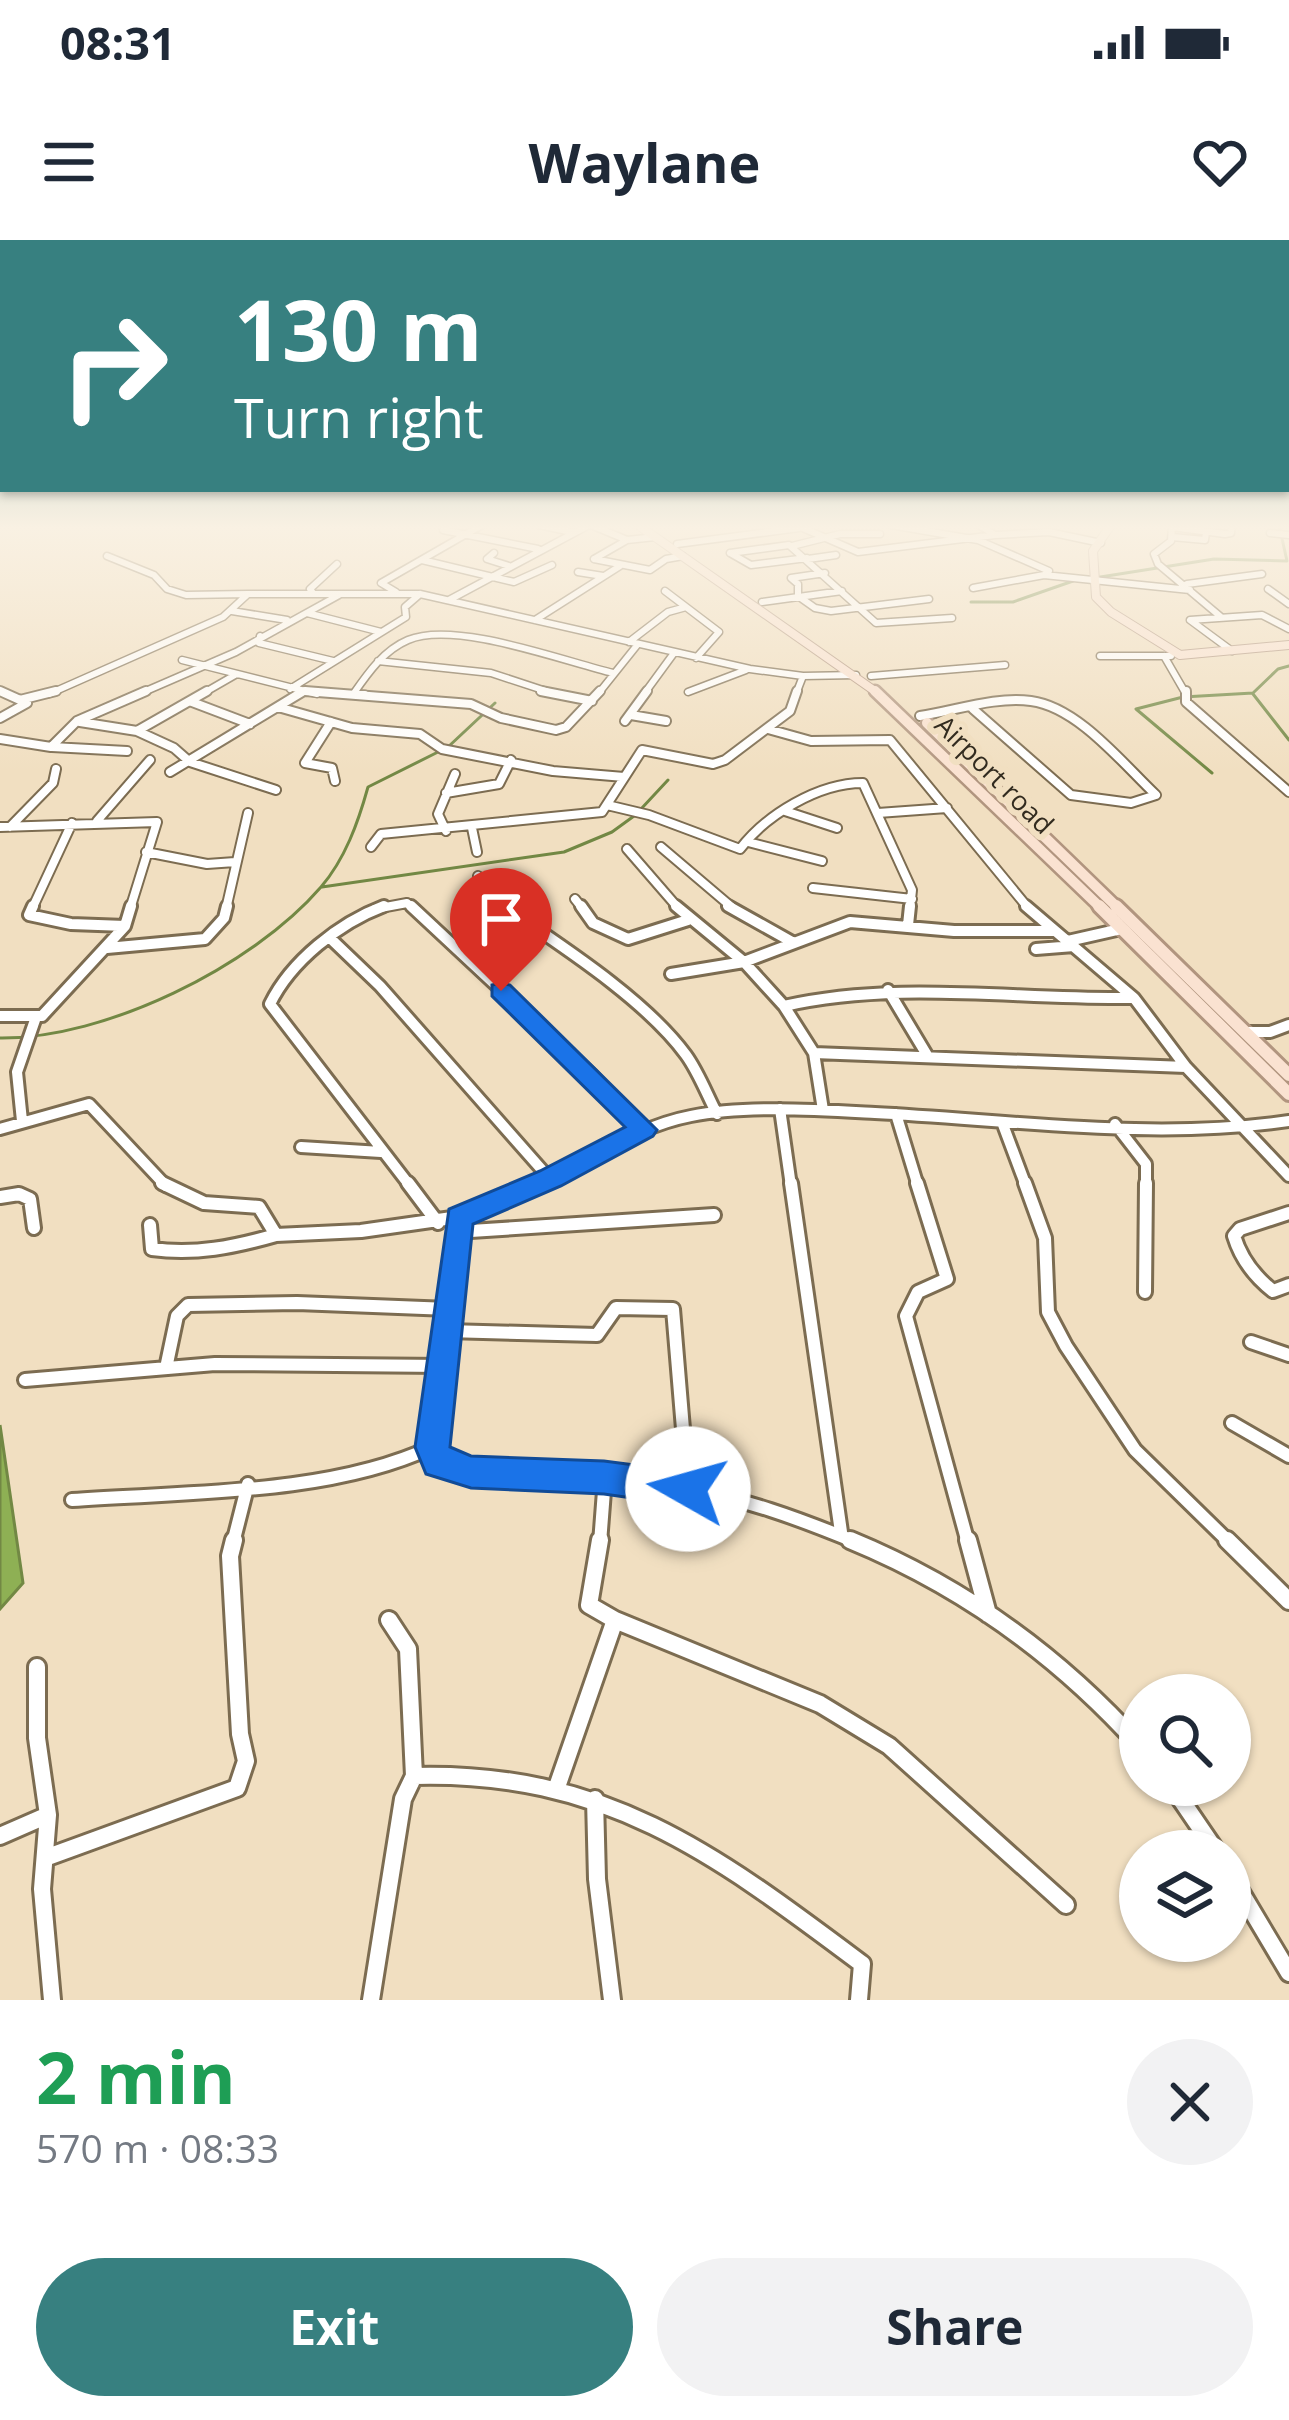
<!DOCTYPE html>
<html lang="en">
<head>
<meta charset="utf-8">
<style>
	body { margin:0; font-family:"Open Sans",sans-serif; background:#f2f2f3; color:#1f2937; height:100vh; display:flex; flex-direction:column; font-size:45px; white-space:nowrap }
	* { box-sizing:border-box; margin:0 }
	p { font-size:39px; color:#747a83 }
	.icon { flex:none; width:66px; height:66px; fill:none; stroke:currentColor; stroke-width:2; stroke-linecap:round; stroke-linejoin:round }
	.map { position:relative; height:1760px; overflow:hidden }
	.sheet { display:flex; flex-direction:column; background:#fff; flex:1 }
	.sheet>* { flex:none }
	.guide { position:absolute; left:0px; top:0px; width:1290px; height:252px; box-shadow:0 3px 9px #0004; background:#378080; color:#fff; overflow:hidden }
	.tools { position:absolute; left:1119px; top:1434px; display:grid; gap:24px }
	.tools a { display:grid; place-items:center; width:132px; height:132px; border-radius:50%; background:#fff; box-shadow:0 3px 9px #0004; font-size:60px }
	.pin { position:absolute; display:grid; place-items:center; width:102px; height:102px; color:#fff; margin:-123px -51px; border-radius:50% 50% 50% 0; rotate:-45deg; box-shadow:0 0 12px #0007 }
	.pin .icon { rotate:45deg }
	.me { position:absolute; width:132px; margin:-66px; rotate:277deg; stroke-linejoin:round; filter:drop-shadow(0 0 9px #0008) }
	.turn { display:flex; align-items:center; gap:42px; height:252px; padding:0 36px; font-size:54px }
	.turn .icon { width:156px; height:156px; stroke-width:2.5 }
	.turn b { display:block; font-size:84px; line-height:102px }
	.round { display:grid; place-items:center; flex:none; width:126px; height:126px; border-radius:63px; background:#f2f2f3 }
	.summary { display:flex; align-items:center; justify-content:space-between; height:204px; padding:0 36px }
	h1 { font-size:72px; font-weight:700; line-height:90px; color:#1e9e55 }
	.cta { display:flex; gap:24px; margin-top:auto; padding:24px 36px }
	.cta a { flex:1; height:138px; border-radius:72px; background:#378080; color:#fff; font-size:48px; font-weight:700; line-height:138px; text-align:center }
	.cta a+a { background:#f2f2f3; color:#1f2937 }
	.status { display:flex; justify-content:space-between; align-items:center; height:84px; padding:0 60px; background:#fff; direction:ltr }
	.status svg { height:33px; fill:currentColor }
	header { display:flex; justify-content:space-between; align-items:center; height:156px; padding:0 36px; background:#fff; font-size:54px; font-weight:700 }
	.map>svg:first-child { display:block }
	.water { fill:#8eb054; stroke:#728844; stroke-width:3 }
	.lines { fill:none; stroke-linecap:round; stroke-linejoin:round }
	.stream { stroke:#728844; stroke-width:3 }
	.minor-far4-casing { stroke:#7c6c51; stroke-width:9 }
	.minor-far3-casing { stroke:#7c6c51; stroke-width:12 }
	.minor-far2-casing { stroke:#7c6c51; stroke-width:16 }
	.minor-far1-casing { stroke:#7c6c51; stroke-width:18 }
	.minor-casing { stroke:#7c6c51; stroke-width:22 }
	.major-far2-casing { stroke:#b1957f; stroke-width:10 }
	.major-far1-casing { stroke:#b1957f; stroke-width:15 }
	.major-casing { stroke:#b1957f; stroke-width:18 }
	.minor-far4 { stroke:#fff; stroke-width:6 }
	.minor-far3 { stroke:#fff; stroke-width:8 }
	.minor-far2 { stroke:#fff; stroke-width:10 }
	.minor-far1 { stroke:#fff; stroke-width:12 }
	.minor { stroke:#fff; stroke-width:16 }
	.major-far2 { stroke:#fae2d1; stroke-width:8 }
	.major-far1 { stroke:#fae2d1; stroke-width:10 }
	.major { stroke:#fae2d1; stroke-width:12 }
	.route { fill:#1a73e8; stroke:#114b97; stroke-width:3 }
	.labels { text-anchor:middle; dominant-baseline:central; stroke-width:12; stroke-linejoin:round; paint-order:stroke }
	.far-street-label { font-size:27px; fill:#322b1f; stroke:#f1dfc1 }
</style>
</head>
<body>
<div class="status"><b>08:31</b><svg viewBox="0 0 49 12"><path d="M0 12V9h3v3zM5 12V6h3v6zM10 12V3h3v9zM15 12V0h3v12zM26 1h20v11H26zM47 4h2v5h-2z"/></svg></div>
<header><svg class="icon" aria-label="menu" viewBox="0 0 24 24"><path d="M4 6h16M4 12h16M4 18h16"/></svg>Waylane<svg class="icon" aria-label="heart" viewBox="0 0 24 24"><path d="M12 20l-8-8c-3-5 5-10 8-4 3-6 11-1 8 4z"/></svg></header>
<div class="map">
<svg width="1289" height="1760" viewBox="0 0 1289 1760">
	<rect width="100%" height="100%" fill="#f1dfc1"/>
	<path class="water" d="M0 1185 23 1343 0 1369Z"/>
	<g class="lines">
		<path class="stream" d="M1094 338 1214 319 1287 321 1279 285
			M971 362H1013L1073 341
			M1253 454 1289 500
			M448 507 495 463
			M1212 533 1136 469 1183 457 1253 453 1278 429 1289 426
			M641 569 668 540
			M322 647 564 612 612 592 634 576
			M0 798C105 799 252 727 321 647 345 619 358 583 368 547L440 511"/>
		<defs>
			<path id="minor-far4" d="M539 285 572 292
				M591 285 627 300 655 297
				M796 285 858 312 995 295 979 285
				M891 285 978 300 1049 331
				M1172 285 1171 301 1154 314 1158 324 1221 377
				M1172 287 1225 294 1231 293 1232 285
				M443 290 538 309
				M1270 293 1289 295
				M995 295 1049 292 1101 303
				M1172 297 1205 300 1206 292
				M677 304 799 288
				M792 306 840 294H880
				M494 313 487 319 509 326
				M730 313 789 305 876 383 952 378
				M730 313 751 325 807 318
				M107 316 154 335 167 349 186 355 248 354
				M594 319 650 330 666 319 683 316
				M594 319 627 300
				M808 319 836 315
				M422 320 514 342 552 325
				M578 332 603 336
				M825 333 791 338 798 344V356L815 368 831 371 929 359
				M1187 344 1262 334
				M973 348 1044 335 1190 350
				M1268 349 1289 364
				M665 351 719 392 696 418
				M396 352 381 343 482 285
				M313 353 310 349 337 324
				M449 360 589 285
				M762 362 842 351
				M232 371 287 380
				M307 373 381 392
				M535 380 620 326
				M260 396 259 403 333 421
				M629 402 668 372 686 367
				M1232 411 1190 380 1262 375 1289 389
				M1100 416H1171
				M1164 416 1186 454
				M182 420 317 454
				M378 421 491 433 555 454
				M871 436 1005 425
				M290 449 406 377 405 367 420 354
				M0 451 7 454
				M688 452 746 430
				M354 453C368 433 384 410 408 400 455 380 563 421 613 433
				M49 454 223 377 248 354H420L750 429 803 436 856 435
				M139 454 236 412 339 355
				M202 454 235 435
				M344 454H365
				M598 454 638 404
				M644 454 674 413
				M796 454 803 436"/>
			<path id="minor-far3" d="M0 451 20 460 56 451
				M305 451 471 464 501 478 556 490 566 487 600 451
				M541 451 592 461
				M1186 451V462L1289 552
				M192 462 250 484
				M278 467 352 488 420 494 442 509 553 531 624 537
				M631 475 666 481
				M920 476C955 471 995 456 1031 461 1078 467 1123 524 1156 555L1131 563 1071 555 973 469
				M0 478 27 463
				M625 481 647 451
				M80 482 137 491 207 451
				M331 482 305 523 332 528 335 541
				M768 489 811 501 890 500 1029 669
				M137 491 174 508 190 522 276 550
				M0 499 51 507 77 481 146 451
				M52 507 127 511
				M170 532 302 452
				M446 553 499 544 511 520
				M607 565 649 575 740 609C766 575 818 543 863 543L912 650 910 669
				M785 571 837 588
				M878 573 947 568
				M97 581 150 520
				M0 587 157 582 130 669
				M10 587 53 543 56 529
				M472 588 477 612
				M446 591 438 574 455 534
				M748 602 822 621
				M371 607 381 594 602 572 642 510 713 524 725 520 790 471 797 451
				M661 607 734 669
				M627 609 679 669
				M146 612 207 624 235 622
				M478 636 493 660 507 669
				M813 648 912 659
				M575 659 583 669
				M32 669 72 583
				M226 669 248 573
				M375 669 407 663 414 669"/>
			<path id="minor-far2" d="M33 666 29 675 71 684 125 686
				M384 666C339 683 291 721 270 764L410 946
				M411 666 591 834 643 890
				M503 666C560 705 645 759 686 815 699 833 707 855 717 874
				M581 666 593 683 628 699 688 680
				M676 666 744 722 784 766 814 813 823 870
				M728 666 794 703
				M1026 666 1134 758 1186 827 1289 936
				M908 685 910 666
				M331 699 380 746 550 939
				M1068 701 1121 689
				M107 708 205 699 224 678 227 666
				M1036 709 1074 706
				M671 734 744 722 850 682 954 691H1054
				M888 750 927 815
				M784 766C900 740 1015 760 1133 758
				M0 776H42L125 686 131 666
				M1245 792H1270L1289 785
				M814 813 1186 827
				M780 869 791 946
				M896 874 918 946
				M22 881 17 832 36 777
				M1002 882 1026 946
				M1115 884 1146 924V946
				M0 889 89 864 166 946
				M301 907 381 912
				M532 946C586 924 633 887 691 876 746 865 820 870 875 873 1011 880 1154 901 1289 881"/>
			<path id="minor-far1" d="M162 943 204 963 259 967 276 995 361 991 459 977 539 943
				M408 943 438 983
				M791 943 841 1292
				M917 943 947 1039 918 1052 906 1076 968 1303
				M1025 943 1045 998 1048 1072 1066 1106 1135 1210 1230 1303
				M0 957 19 954 30 959 34 988
				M1289 973 1240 989 1234 996C1241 1019 1254 1036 1273 1051L1289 1045
				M459 977 432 1207 438 1223C518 1242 599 1237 679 1248 741 1257 800 1279 858 1303
				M150 985 152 1009C195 1015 234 1007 276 995
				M455 992 714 975
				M1145 1052 1146 943
				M447 1091 597 1095 616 1068 673 1069 688 1249
				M1251 1102 1289 1115
				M166 1128 177 1076 188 1065 297 1063 449 1069
				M25 1140 215 1124 444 1126
				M1232 1183 1289 1216
				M72 1260C184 1252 330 1255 432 1207
				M233 1303 248 1244
				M600 1303 605 1238"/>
			<path id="minor" d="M850 1300C962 1346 1059 1416 1140 1506
				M968 1300 988 1374
				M1227 1300 1289 1361
				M389 1380 408 1409 414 1536
				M615 1380 820 1464 889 1506 1066 1665
				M37 1427V1498L48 1575 42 1649 52 1760
				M558 1544 615 1380 589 1365 600 1300
				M1171 1545 1216 1611
				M595 1559 597 1639 612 1760
				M0 1596 48 1575
				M45 1618 237 1548 246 1521 240 1494 230 1316 234 1300
				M1230 1634 1289 1733
				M371 1760 403 1559 414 1536C606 1531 715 1614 862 1724L859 1760"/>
			<path id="major-far2" d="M638 285 879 454
				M1111 285 1093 311 1096 357 1111 372 1180 415 1289 405"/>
			<path id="major-far1" d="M875 451 1102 669
				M927 483 1119 669"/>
			<path id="major" d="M1099 666 1289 854
				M1116 666 1289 835"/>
		</defs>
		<use href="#minor-far4" class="minor-far4-casing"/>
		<use href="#minor-far3" class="minor-far3-casing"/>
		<use href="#minor-far2" class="minor-far2-casing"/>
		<use href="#minor-far1" class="minor-far1-casing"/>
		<use href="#minor" class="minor-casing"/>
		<use href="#major-far2" class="major-far2-casing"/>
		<use href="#major-far1" class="major-far1-casing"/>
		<use href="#major" class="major-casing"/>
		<use href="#minor-far4" class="minor-far4"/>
		<use href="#minor-far3" class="minor-far3"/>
		<use href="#minor-far2" class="minor-far2"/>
		<use href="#minor-far1" class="minor-far1"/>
		<use href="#minor" class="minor"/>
		<use href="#major-far2" class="major-far2"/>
		<use href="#major-far1" class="major-far1"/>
		<use href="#major" class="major"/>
	</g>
	<linearGradient id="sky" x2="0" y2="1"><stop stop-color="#84b2ad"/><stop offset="0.54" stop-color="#f9f1e3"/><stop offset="1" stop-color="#f9f1e3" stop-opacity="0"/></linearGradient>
	<rect width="1289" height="532" fill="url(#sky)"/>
	<path class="route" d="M501 743 510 745 657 890 653 896 561 946 473 984 450 1207 471 1216 604 1221 688 1232 701 1237 706 1249 701 1261 688 1266 604 1254 471 1248 426 1234 415 1207 449 969 540 931 625 887 492 756V745Z"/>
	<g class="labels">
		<g class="far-street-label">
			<text transform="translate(995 534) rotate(45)">Airport road</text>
		</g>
	</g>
</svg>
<div class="tools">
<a><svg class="icon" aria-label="search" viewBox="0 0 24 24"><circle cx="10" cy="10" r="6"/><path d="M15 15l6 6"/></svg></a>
<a><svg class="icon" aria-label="layers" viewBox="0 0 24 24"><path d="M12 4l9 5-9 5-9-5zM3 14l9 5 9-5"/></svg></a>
</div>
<div class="pin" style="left:501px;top:751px;background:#d93025"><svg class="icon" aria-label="arrive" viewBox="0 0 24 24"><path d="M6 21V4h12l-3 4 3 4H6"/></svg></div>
<svg class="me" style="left:688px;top:1249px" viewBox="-20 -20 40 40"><circle r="19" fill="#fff"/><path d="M0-13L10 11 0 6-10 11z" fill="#1a73e8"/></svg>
<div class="guide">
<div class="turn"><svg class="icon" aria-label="right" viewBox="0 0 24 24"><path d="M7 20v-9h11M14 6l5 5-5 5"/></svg><div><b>130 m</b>Turn right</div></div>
</div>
</div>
<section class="sheet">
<div class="summary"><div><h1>2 min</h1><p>570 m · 08:33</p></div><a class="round"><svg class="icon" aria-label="close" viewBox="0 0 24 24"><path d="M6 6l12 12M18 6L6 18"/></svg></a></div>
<div class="cta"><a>Exit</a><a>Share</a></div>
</section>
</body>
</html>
